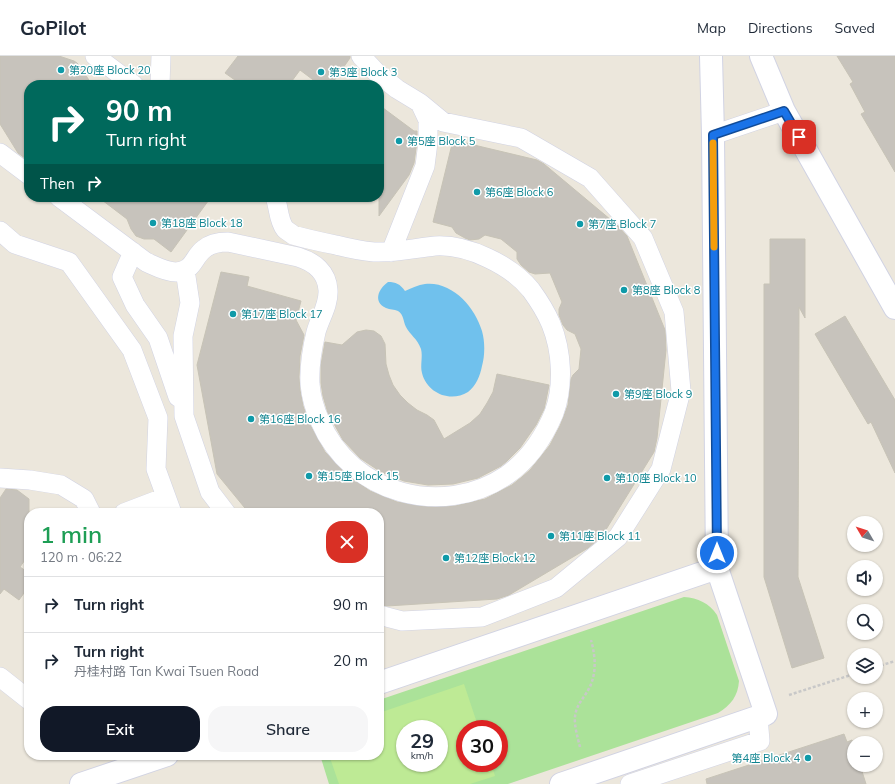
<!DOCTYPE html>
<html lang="en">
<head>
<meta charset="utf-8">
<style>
	body { margin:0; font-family:Mulish,"Noto Sans SC",sans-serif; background:#f6f6f7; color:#1f2937; height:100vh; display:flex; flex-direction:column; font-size:15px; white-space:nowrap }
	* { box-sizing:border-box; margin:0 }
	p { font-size:13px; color:#747a83 }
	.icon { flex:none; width:22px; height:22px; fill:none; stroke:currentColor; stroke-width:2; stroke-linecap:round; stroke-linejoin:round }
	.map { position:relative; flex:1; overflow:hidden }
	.side { position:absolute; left:24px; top:452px; width:360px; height:252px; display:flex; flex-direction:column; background:#fff; border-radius:16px; box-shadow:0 1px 3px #0004 }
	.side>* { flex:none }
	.hud { position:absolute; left:24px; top:24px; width:360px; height:122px; border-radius:16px; box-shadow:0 1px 3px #0004; background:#00695c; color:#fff; overflow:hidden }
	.needle { width:26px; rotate:309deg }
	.controls { position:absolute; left:847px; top:460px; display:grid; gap:8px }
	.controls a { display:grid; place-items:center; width:36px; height:36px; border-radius:50%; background:#fff; box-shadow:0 1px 3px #0004; font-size:20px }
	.speed { position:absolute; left:396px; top:664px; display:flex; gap:8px; font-size:20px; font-weight:700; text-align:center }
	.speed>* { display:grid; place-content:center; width:52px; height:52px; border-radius:50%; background:#fff; box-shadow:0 1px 3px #0004; line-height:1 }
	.speed small { font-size:10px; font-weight:400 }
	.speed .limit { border:6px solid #d22; background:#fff; color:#111 }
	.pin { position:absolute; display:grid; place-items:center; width:34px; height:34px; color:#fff; margin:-17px; border-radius:8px; box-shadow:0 2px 6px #0006 }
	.me { position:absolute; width:44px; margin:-22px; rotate:0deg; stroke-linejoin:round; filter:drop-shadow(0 0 3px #0008) }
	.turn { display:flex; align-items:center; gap:14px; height:84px; padding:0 16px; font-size:18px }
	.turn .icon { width:52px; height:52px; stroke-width:2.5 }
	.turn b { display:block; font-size:28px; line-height:34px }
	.then { display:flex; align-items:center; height:38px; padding:0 16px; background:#0003; gap:8px; font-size:15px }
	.round { display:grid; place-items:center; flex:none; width:42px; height:42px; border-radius:16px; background:#f6f6f7 }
	.headline { display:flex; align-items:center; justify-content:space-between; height:68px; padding:0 16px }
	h1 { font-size:24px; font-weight:600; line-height:30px; color:#1e9e55 }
	.primary-button { display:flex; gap:8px; margin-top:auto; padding:8px 16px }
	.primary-button a { flex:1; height:46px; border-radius:16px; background:#111827; color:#fff; font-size:16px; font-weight:600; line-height:46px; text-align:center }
	.primary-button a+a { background:#f6f6f7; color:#1f2937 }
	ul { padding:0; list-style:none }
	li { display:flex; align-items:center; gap:12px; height:56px; padding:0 16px; border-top:1px solid #e0e1e3 }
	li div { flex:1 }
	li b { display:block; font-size:15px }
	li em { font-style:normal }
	header { display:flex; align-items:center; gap:24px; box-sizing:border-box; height:56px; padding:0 20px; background:#fff; border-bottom:1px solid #e0e1e3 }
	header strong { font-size:19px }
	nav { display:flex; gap:22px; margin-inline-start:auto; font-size:14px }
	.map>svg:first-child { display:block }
	.green { fill:#abe299; fill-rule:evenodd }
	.pitch { fill:#beea95; fill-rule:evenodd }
	.water { fill:#70c1ed }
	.building { fill:#c7c3bc; stroke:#c7c3b6 }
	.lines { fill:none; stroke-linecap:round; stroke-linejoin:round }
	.service-casing { stroke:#d1d3e3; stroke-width:20 }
	.minor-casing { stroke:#d1d3e3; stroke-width:24 }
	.tertiary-casing { stroke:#d1d3e3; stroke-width:24 }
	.path { stroke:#c8c8c8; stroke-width:2.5; stroke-dasharray:3 2; stroke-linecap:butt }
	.service { stroke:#fff; stroke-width:19 }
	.minor { stroke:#fff; stroke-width:22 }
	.tertiary { stroke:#fff; stroke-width:22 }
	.route-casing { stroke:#114b97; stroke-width:10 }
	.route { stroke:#1a73e8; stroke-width:7 }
	.slow { stroke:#f59e0b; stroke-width:7 }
	.culture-dot { fill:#0f9aa8; stroke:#fff; stroke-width:1.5 }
	.labels { text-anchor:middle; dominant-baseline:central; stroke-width:3; stroke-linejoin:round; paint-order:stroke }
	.culture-label { font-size:11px; fill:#0d838f; stroke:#fff; text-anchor:start }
</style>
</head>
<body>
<header>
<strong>GoPilot</strong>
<nav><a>Map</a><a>Directions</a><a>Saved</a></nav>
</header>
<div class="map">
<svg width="895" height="728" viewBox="0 0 895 728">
	<rect width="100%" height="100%" fill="#ece7dc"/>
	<path class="green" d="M684 541C698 542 709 547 717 559L739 625C738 640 731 649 718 657L508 728H329L320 699H379V644ZM405 673H439V707H405ZM465 673H499V707H465Z"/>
	<path class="pitch" d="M464 628 479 673H465V707H491L495 720 470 728H339L329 699H379V657ZM405 673H439V707H405Z"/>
	<path class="water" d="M388 226C396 226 400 228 405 235 412 232 418 229 425 228 452 225 475 251 482 275 485 286 485 299 482 310 480 320 476 330 468 336 450 347 427 337 422 317 420 309 423 301 421 293 417 282 410 279 406 271 403 265 404 259 398 255 394 253 390 254 386 252 373 246 378 233 388 226Z"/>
	<path class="building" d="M0 0H59L74 5 77 7 80 10 92 29H29V105L18 97 0 68Z
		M238 0H350V2L331 29H320L300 14 289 29H242L225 17Z
		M837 0H895V116L861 58 865 56 850 28 853 26Z
		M379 49 414 75H417V85L414 107 409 119 379 160Z
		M453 84 537 104 544 108 617 169 627 180 665 274 666 294 657 382 654 396 602 480 588 492 509 539 497 543 387 550 379 548V457H249L217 418 197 309 221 216 249 221 247 230 301 245 296 264 304 279 300 300 299 321 300 334 303 350 310 369 325 396 347 419 370 435 397 446 428 451 455 450 485 443 512 429 522 421 530 414 543 398 550 389 560 370 564 360 568 349 571 323 573 319 579 313 581 293 575 278 567 274 563 269 559 259V253L562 246 550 217 535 218 529 216 521 209 517 203V196L501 183 485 179 479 183 470 184 465 182 456 177 452 171 433 166Z
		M98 141H211L171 196 154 183H144L136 180 131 173 127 163Z
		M770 183H805V262L799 251 798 521 824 602 792 612 764 521V228H770Z
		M845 260 895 344V417L871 366 868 368 815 278Z
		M366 274 374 275 381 280 385 288 386 308 389 319 393 329 400 339 408 347 417 354 427 359 434 364 444 383 470 367 480 358 487 347 493 336 497 318 549 329 546 344 544 353 536 369 520 392 507 405 501 410 478 422 453 428 428 429 404 425 381 416 360 402 343 384 328 357 323 340 321 327V309L325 286 342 289 357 276Z
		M6 433 17 434 29 443V498L20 511 29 517V530L19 544 4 533 0 538V442Z
		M844 678 847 686 852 684 854 691V709H860L866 728H707L706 723Z"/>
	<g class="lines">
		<defs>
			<path id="service" d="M95 0 134 29
				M361 0 377 17 397 33 420 47 443 66 521 82 590 122 643 182 674 256 681 335 661 413 618 481 556 532 482 561 402 565 379 559
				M160 29 161 0
				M713 79 784 55
				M0 97 29 119
				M59 141 146 206C155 210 166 216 176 216 194 215 193 201 204 193 211 187 219 186 228 186L298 201C314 206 327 216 328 234 329 249 320 262 316 276 312 293 309 310 310 328 311 340 315 354 320 365 351 438 442 463 507 419 528 404 544 381 554 357 564 330 562 295 551 268 546 256 539 245 531 234 511 209 467 188 435 190 415 192 395 197 374 196 361 195 348 192 336 189 321 186 307 183 293 179 291 177 287 175 285 173 278 164 279 151 275 141
				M0 175 15 188 69 206 132 294 158 362 156 413 172 457
				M133 196 122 221 135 249 158 282 178 341
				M391 196 425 110 428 86V64L420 47
				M185 214 190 247 183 280 184 360 210 436 226 457
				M0 422 30 424 61 429 84 443 91 457
				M124 457 166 441
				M0 621 29 644
				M630 728 760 685 758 661"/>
			<path id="minor" d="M711 0 713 79 717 512
				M379 627 717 512 766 658 561 728
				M81 728 167 699"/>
			<path id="tertiary" d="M761 0 784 55 895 252"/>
		</defs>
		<use href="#service" class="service-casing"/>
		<use href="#minor" class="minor-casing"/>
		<use href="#tertiary" class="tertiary-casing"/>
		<path class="path" d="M876 611 895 605
			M789 639 854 618
			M580 691C578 683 574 669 575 661 576 650 582 644 587 636 597 620 596 602 591 584"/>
		<use href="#service" class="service"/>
		<use href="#minor" class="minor"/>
		<use href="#tertiary" class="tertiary"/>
	</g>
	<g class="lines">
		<defs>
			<path id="route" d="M717 497 713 79 784 55 799 81"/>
		</defs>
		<use href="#route" class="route-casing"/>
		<use href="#route" class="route"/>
		<path class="slow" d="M713 87 714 191"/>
	</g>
	<g class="culture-dot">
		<circle cx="61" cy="14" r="4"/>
		<circle cx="321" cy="16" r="4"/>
		<circle cx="399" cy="85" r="4"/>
		<circle cx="477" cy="136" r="4"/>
		<circle cx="153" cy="167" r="4"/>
		<circle cx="580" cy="168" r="4"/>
		<circle cx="624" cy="234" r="4"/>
		<circle cx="233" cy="258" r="4"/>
		<circle cx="616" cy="338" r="4"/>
		<circle cx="251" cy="363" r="4"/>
		<circle cx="309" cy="420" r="4"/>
		<circle cx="607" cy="422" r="4"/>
		<circle cx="551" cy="480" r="4"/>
		<circle cx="446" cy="502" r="4"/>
		<circle cx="808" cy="702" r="4"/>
	</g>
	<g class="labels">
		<g class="culture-label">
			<text x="69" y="14">第20座 Block 20</text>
			<text x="329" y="16">第3座 Block 3</text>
			<text x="407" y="85">第5座 Block 5</text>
			<text x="485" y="136">第6座 Block 6</text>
			<text x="161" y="167">第18座 Block 18</text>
			<text x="588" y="168">第7座 Block 7</text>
			<text x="632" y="234">第8座 Block 8</text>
			<text x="241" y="258">第17座 Block 17</text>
			<text x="624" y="338">第9座 Block 9</text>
			<text x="259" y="363">第16座 Block 16</text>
			<text x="317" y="420">第15座 Block 15</text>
			<text x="615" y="422">第10座 Block 10</text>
			<text x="559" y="480">第11座 Block 11</text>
			<text x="454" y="502">第12座 Block 12</text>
			<text x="800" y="702" text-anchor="end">第4座 Block 4</text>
		</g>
	</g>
</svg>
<div class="controls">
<a><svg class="needle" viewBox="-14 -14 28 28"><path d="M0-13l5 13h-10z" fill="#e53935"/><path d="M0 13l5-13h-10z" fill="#747a83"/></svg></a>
<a><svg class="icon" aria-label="sound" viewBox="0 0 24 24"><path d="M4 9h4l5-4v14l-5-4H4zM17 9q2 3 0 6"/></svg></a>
<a><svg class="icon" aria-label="search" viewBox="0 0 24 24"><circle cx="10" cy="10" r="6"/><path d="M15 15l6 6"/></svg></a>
<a><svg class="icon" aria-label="layers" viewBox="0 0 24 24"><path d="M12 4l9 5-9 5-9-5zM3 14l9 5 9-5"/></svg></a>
<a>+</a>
<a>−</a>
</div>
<div class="speed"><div>29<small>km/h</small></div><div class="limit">30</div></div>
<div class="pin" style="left:799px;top:81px;background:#d93025"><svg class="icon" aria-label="arrive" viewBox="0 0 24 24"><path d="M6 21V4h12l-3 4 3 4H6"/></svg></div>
<svg class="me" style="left:717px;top:497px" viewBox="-20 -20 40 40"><circle r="17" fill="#1a73e8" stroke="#fff" stroke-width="3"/><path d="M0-11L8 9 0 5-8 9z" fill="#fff"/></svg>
<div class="hud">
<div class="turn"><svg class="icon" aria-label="right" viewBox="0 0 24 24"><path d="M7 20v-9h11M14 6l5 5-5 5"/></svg><div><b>90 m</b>Turn right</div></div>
<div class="then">Then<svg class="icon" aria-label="right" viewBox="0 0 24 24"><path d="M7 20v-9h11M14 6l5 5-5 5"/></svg></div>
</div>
<section class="side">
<div class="headline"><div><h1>1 min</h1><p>120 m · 06:22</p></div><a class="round" style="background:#d93025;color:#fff"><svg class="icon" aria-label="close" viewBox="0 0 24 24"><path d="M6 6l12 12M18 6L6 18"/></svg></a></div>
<ul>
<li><svg class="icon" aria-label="right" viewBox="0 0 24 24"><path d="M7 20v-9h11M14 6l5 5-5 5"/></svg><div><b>Turn right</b></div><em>90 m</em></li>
<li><svg class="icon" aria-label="right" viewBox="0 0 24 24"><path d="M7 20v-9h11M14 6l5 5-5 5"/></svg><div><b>Turn right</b><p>丹桂村路 Tan Kwai Tsuen Road</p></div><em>20 m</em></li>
</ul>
<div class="primary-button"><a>Exit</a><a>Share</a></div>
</section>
</div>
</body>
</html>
